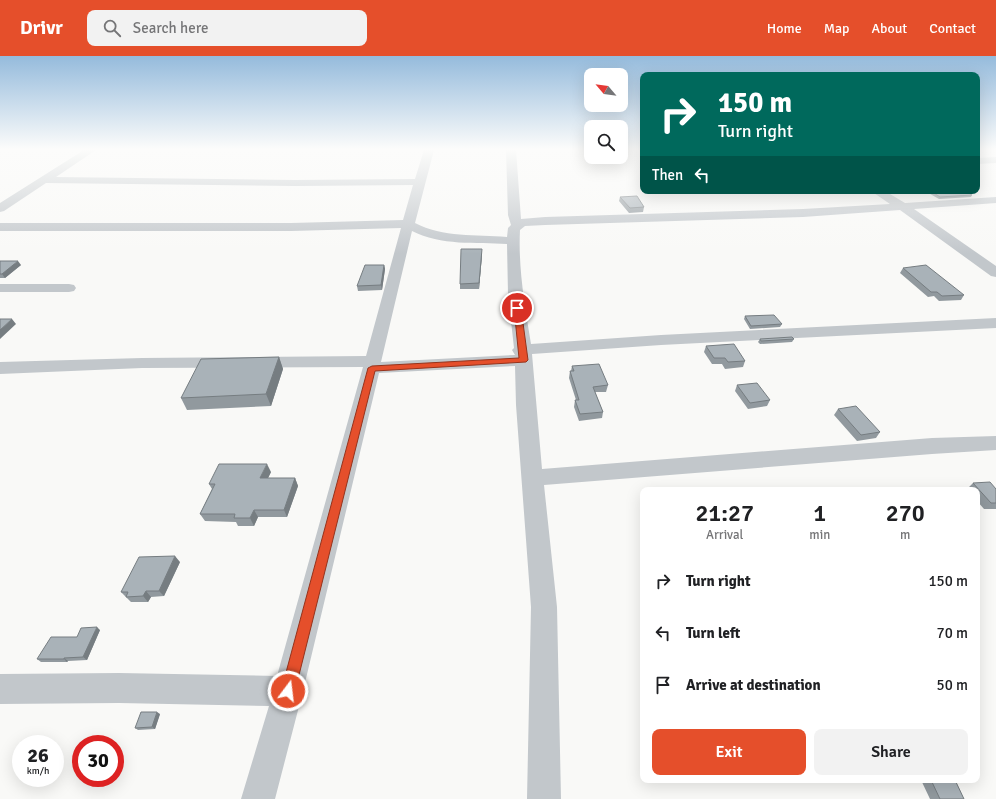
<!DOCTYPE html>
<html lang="en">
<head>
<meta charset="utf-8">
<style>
	body { margin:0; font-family:Signika,sans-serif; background:#f2f2f2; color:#202124; height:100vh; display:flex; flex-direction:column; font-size:15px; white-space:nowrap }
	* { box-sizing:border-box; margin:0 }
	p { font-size:13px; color:#757577 }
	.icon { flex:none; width:22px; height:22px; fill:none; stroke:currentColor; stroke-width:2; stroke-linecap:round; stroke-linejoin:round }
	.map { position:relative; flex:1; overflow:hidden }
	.sheet { position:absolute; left:640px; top:431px; width:340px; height:296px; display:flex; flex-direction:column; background:#fff; border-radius:8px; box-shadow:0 4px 16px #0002 }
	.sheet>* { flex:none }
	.guide { position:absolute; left:640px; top:16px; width:340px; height:122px; border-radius:8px; box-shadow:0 4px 16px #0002; background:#00695c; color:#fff; overflow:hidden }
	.needle { width:26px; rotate:299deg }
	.buttons { position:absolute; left:584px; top:12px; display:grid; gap:8px }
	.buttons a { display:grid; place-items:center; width:44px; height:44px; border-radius:8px; background:#fff; box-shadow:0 4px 16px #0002; font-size:20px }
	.speed { position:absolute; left:12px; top:679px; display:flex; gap:8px; font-size:20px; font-weight:700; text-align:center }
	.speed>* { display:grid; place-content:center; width:52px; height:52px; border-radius:50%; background:#fff; box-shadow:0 4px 16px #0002; line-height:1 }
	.speed small { font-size:10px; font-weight:400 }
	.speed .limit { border:6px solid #d22; background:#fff; color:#111 }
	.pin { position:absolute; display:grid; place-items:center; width:34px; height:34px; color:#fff; margin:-17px; border:2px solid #fff; border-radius:50%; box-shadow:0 1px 4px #0007 }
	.me { position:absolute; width:44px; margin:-22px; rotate:15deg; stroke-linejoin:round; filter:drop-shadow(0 0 3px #0008) }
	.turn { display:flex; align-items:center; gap:14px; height:84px; padding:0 12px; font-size:18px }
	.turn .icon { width:52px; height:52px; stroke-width:2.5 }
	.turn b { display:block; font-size:28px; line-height:34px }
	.then { display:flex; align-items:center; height:38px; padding:0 12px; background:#0003; gap:8px; font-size:15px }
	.eta { display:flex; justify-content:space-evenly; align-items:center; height:68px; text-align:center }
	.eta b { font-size:24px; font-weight:600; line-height:28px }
	.primary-button { display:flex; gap:8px; margin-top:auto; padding:8px 12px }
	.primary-button a { flex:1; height:46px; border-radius:8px; background:#e54f2b; color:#fff; font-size:16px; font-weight:600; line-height:46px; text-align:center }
	.primary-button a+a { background:#f2f2f2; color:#202124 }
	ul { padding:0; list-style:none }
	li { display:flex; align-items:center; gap:12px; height:52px; padding:0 12px }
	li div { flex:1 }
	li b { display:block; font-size:15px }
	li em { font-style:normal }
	header { display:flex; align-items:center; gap:24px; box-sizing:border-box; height:56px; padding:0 20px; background:#e54f2b; color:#fff }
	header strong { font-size:19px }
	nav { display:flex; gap:22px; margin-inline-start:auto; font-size:14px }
	.search { width:280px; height:36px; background:#f2f2f2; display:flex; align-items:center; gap:10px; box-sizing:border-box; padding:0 14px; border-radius:8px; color:#757577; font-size:15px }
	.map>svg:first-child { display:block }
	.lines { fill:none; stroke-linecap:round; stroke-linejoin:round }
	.minor { fill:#c2c7cb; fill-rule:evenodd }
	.wall { fill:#91999e }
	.shaded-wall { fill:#767d81 }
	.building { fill:#a9b2b8; stroke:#767d81 }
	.route { fill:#e54f2b; stroke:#95331c }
</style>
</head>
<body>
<header>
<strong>Drivr</strong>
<div class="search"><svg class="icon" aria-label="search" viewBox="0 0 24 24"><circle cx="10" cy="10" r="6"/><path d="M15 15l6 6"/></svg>Search here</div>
<nav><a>Home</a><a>Map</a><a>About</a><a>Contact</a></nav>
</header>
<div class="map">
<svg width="996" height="743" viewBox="0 0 996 743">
	<rect width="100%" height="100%" fill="#f9f9f7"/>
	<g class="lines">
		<path class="minor" d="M84 94H96L56 121 295 124 415 123 424 94H434L415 167C443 182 476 178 507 181L508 172 511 169 508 159 506 94H516L521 163 545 161 803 153 890 148 871 135H885L905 147 996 141V147L914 153 996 210V221L991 220 900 154 803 161 545 169 525 170 520 174C518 212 525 251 531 288L661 279 996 262V272L661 289 532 298 542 413 932 382 996 380V394L932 398 544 429 557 551 561 743H527L531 551 516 349 515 310 379 317 303 635 275 743H241L269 650 119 647 0 648V618L119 617 277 620 363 311 142 312 0 318V306L142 302 366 300 401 172 291 175H0V167H291L403 164 413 129 295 130 46 127 4 155 0 156V147ZM412 175C441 190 476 186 507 188L508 238 514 292 512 294 515 299 381 306Z
			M996 101V107L977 108V102Z
			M0 228H69L74 229 76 232 74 235 69 236H0Z"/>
	</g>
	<path class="wall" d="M925 135H965L972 139 971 141 939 143Z
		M620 141 644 151 643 156 629 157 619 145Z
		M482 199 479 233H460V228Z
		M0 205 21 209 5 222H0Z
		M384 209 385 213 382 234 358 235 357 230Z
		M903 212 964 239 961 244 939 245 934 240 928 241 900 217Z
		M745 260 782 268 780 271 750 273 744 263Z
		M760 283H794L792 286 760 288 758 286Z
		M706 290 745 305 743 311 725 313 722 308H712L704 296Z
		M279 301 283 313 271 350 187 354 181 342Z
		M572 310 608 329 606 336H595L603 356 602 362 579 365 574 351 575 344H576L569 322 570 315H571Z
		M737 329 770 344 767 350 748 353 735 335Z
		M838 353 880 376 876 382 857 385 834 359Z
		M271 416 268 422H295L298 430 287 461H258L254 470H238L236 466 205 465 200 458 212 433 209 428Z
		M973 427 996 433V453H984L977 445V434H968L967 433Z
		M180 506 164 540 151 541 148 546H131L121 536Z
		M100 574 87 604 68 605 67 606H41L37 603 77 581Z
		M160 658 155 673 138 674 135 672Z
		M921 724H955L964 743H930Z"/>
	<path class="shaded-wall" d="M482 193V199L479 233V227Z
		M18 205 21 209 5 222 2 218Z
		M384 209 385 213 382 234 381 229Z
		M12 263 16 268 0 283V274Z
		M279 301 283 313 271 350 266 338Z
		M267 408 271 416 264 430 260 422Z
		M295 422 298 430 287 461 284 454Z
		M254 454 258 461 254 470 250 462Z
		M175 500 180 506 164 540 159 535Z
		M146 535 151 541 148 546 143 540Z
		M97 571 100 574 87 604 83 601Z
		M64 602 68 605 67 606 64 603Z
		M157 656 160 658 155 673 152 671Z"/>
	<path class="building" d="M931 135H965L972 139 940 141Z
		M637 140 644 151 630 152 620 141Z
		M461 193H482L479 227 460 228Z
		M0 205H18L2 218H0Z
		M365 209H384L381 229 357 230Z
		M926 209 964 239 942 240 937 236H931L903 212Z
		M774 259 782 268 751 270 745 260Z
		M0 263H12L0 274Z
		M792 281 794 283 761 285 760 283Z
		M734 288 745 305 728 306 725 302H714L706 290Z
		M279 301 266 338 181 342 201 303Z
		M599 308 608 329 593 331 603 356 580 358 575 344H579L570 315H574L572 310Z
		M757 327 770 344 750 347 737 329Z
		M856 350 880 376 861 379 838 353Z
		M219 408H267L260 422H295L284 454H254L250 462H234L235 458H200L215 428H209Z
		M990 426 996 433V447H991L973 427Z
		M175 500 159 535H146L143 540 126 541 128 536H121L139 501Z
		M97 571 83 601 64 602V603H37L51 581H77L81 572Z
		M141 656H157L152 671 135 672Z
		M931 724H955L964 743H940Z"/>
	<linearGradient id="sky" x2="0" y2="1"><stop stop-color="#95bbdc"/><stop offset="0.47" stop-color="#fcfcfb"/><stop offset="1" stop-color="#fcfcfb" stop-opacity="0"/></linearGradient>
	<rect width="996" height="198" fill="url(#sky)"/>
	<path class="route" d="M517 249 521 252 528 304 526 306 375 315 295 635 293 639 288 641 283 639 281 635 368 312 372 310 519 302 514 252Z"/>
</svg>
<div class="buttons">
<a><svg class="needle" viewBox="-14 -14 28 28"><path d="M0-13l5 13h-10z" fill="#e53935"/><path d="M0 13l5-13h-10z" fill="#757577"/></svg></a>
<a><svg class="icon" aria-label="search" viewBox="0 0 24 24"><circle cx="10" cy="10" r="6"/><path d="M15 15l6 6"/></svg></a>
</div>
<div class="speed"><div>26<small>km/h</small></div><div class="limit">30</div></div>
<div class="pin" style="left:517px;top:252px;background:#d93025"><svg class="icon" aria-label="arrive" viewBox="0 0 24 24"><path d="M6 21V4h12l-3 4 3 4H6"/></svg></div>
<svg class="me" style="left:288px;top:635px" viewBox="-20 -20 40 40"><circle r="17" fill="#e54f2b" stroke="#fff" stroke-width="3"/><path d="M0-11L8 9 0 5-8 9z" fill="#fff"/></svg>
<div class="guide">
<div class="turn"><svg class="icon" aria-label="right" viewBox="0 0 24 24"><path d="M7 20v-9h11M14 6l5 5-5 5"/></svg><div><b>150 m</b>Turn right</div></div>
<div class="then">Then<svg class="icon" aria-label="left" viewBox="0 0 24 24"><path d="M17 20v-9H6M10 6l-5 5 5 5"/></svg></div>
</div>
<section class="sheet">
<div class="eta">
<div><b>21:27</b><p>Arrival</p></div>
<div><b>1</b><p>min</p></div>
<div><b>270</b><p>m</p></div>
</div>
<ul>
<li><svg class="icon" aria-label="right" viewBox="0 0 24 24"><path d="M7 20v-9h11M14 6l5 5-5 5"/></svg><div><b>Turn right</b></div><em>150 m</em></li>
<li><svg class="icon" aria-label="left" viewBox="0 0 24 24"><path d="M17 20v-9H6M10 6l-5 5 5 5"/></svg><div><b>Turn left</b></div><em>70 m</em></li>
<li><svg class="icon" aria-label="arrive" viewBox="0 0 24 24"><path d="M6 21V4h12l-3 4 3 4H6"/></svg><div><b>Arrive at destination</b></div><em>50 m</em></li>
</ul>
<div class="primary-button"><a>Exit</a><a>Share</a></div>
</section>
</div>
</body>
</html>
